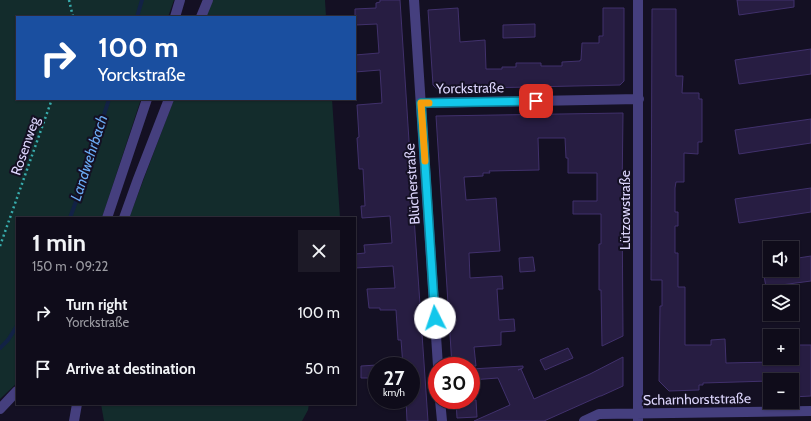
<!DOCTYPE html>
<html lang="en">
<head>
<meta charset="utf-8">
<style>
	body { margin:0; font-family:Cabin,sans-serif; background:#1d1a27; color:#f1f3f6; height:100vh; display:flex; flex-direction:column; font-size:15px; white-space:nowrap }
	* { box-sizing:border-box; margin:0 }
	p { font-size:13px; color:#9b9ba2 }
	.icon { flex:none; width:22px; height:22px; fill:none; stroke:currentColor; stroke-width:2; stroke-linecap:round; stroke-linejoin:round }
	.map { position:relative; flex:1; overflow:hidden }
	.side { position:absolute; left:16px; top:217px; width:340px; height:188px; display:flex; flex-direction:column; background:#0f0c1a; border-radius:0px; box-shadow:0 1px 3px #0004,0 0 0 1px #2f2c39 }
	.side>* { flex:none }
	.guide { position:absolute; left:16px; top:16px; width:340px; height:84px; border-radius:0px; box-shadow:0 1px 3px #0004,0 0 0 1px #2f2c39; background:#1a4fa0; color:#fff; overflow:hidden }
	.tools { position:absolute; left:763px; top:241px; display:grid; gap:8px }
	.tools a { display:grid; place-items:center; width:36px; height:36px; border-radius:0px; background:#0f0c1a; box-shadow:0 1px 3px #0004,0 0 0 1px #2f2c39; font-size:20px }
	.speed { position:absolute; left:368px; top:357px; display:flex; gap:8px; font-size:20px; font-weight:700; text-align:center }
	.speed>* { display:grid; place-content:center; width:52px; height:52px; border-radius:50%; background:#0f0c1a; box-shadow:0 1px 3px #0004,0 0 0 1px #2f2c39; line-height:1 }
	.speed small { font-size:10px; font-weight:400 }
	.speed .limit { border:6px solid #d22; background:#fff; color:#111 }
	.pin { position:absolute; display:grid; place-items:center; width:34px; height:34px; color:#fff; margin:-17px; border-radius:8px; box-shadow:0 2px 6px #0006 }
	.me { position:absolute; width:44px; margin:-22px; rotate:356deg; stroke-linejoin:round; filter:drop-shadow(0 0 3px #0008) }
	.turn { display:flex; align-items:center; gap:14px; height:84px; padding:0 16px; font-size:18px }
	.turn .icon { width:52px; height:52px; stroke-width:2.5 }
	.turn b { display:block; font-size:28px; line-height:34px }
	.round { display:grid; place-items:center; flex:none; width:42px; height:42px; border-radius:0px; background:#1d1a27 }
	.head { display:flex; align-items:center; justify-content:space-between; height:68px; padding:0 16px }
	h1 { font-size:24px; font-weight:800; line-height:30px }
	ul { padding:0; list-style:none }
	li { display:flex; align-items:center; gap:12px; height:56px; padding:0 16px }
	li div { flex:1 }
	li b { display:block; font-size:15px }
	li em { font-style:normal }
	.map>svg:first-child { display:block }
	.green { fill:#132c2c }
	.lines { fill:none; stroke-linecap:round; stroke-linejoin:round }
	.stream { stroke:#122245; stroke-width:4 }
	.building { fill:#271d42; stroke:#41316c }
	.path { stroke:#38acad; stroke-width:2.5; stroke-dasharray:2 3; stroke-linecap:butt }
	.minor { stroke:#453f7e; stroke-width:10 }
	.route-casing { stroke:#0c8199; stroke-width:10 }
	.route { stroke:#12c7eb; stroke-width:7 }
	.slow { stroke:#f59e0b; stroke-width:7 }
	.labels { text-anchor:middle; dominant-baseline:central; stroke-width:4; stroke-linejoin:round; paint-order:stroke }
	.street-label { font-size:14px; fill:#dcd5fc; stroke:#141023 }
	.water-label { font-size:15px; font-style:italic; fill:#6babf4; stroke:#141023 }
</style>
</head>
<body>
<div class="map">
<svg width="811" height="421" viewBox="0 0 811 421">
	<rect width="100%" height="100%" fill="#141023"/>
	<path class="green" d="M0 0H174L168 17H17V99H141L102 218H17V383L0 399Z
		M212 0H325L326 17H206Z
		M174 99H332L340 218H129Z
		M101 404H309L308 410 302 421H104Z"/>
	<g class="lines">
		<path class="stream" d="M137 17 142 0
			M70 218 79 193 109 99
			M0 348 8 340 17 326"/>
	</g>
	<path class="building" d="M380 0H400L412 188 428 421H407L406 400H411V366H403L401 340H398L396 310H380V308H369L367 289 395 288 393 266 355 268V254L365 253 364 245 392 243 390 216 362 218 361 206H365L363 169H359L357 138 359 137 357 105 382 103 380 70 355 72V55L379 53 377 24 355 25V9L376 8V3L380 2Z
		M737 0H794V7L739 15Z
		M458 8 460 42 485 40 486 69H502V67H516V63H541V66H562V62L580 61V60H581L582 43H599V36H603V8H624V81L620 85 437 89 433 85 428 10Z
		M652 9H676V76H683L682 93H699V99H702V142H698V154L684 153V182H676L675 188V212H678V226H675V253H678V287H685V345H711V340L725 339 726 363 773 362V358H795V345H811V396L792 397V380H770V381L703 383V385H699V390L669 391 659 381 660 306H662V280H651Z
		M535 24V37L503 38V25Z
		M811 49V74L739 84 735 60Z
		M623 113 622 194 623 336 602 346 601 290H599V244H601V214H573V201H597V173H568V158H566L565 138H538L539 170 489 171 490 173H483V176L464 177 466 200 496 198 500 251 469 253 470 278 502 276 503 289H497L499 320 514 319 515 331 501 332V345L474 347 476 366H452L436 116Z
		M811 119V143L739 154 735 130Z
		M811 188V212L739 223 735 199Z
		M811 256V281L766 287 763 270H792V259Z
		M533 257 535 271 520 272 519 258Z
		M568 348 573 358 545 370 540 360Z
		M623 357V386L601 396H600L544 421H474L510 405 498 378 471 380V369L523 366V368L518 370 521 369 534 399 590 374Z
		M377 365V378H361V366Z
		M456 400H476L477 417 457 418Z"/>
	<g class="lines">
		<path class="path" d="M69 0 73 17
			M0 246 52 99"/>
		<path class="minor" d="M414 0 438 366
			M638 0V421
			M175 17 180 0
			M201 17 208 0
			M421 103 639 99
			M107 218 147 99
			M124 218 138 179 169 99
			M440 400 442 421
			M0 409 17 391
			M74 421 77 404
			M584 421 599 414 811 411"/>
	</g>
	<g class="lines">
		<defs>
			<path id="route" d="M435 318 421 103 536 101"/>
		</defs>
		<use href="#route" class="route-casing"/>
		<use href="#route" class="route"/>
		<path class="slow" d="M425 161 421 103H429"/>
	</g>
	<g class="labels">
		<g class="street-label">
			<text transform="translate(470 88) rotate(-1)">Yorckstraße</text>
			<text transform="translate(25 146) rotate(-71)">Rosenweg</text>
			<text transform="translate(412 184) rotate(-94)">Blücherstraße</text>
			<text transform="translate(625 210) rotate(-90)">Lützowstraße</text>
			<text transform="translate(697 399) rotate(-1)">Scharnhorststraße</text>
		</g>
		<g class="water-label">
			<text transform="translate(89 158) rotate(-72)">Landwehrbach</text>
		</g>
	</g>
</svg>
<div class="tools">
<a><svg class="icon" aria-label="sound" viewBox="0 0 24 24"><path d="M4 9h4l5-4v14l-5-4H4zM17 9q2 3 0 6"/></svg></a>
<a><svg class="icon" aria-label="layers" viewBox="0 0 24 24"><path d="M12 4l9 5-9 5-9-5zM3 14l9 5 9-5"/></svg></a>
<a>+</a>
<a>−</a>
</div>
<div class="speed"><div>27<small>km/h</small></div><div class="limit">30</div></div>
<div class="pin" style="left:536px;top:101px;background:#d93025"><svg class="icon" aria-label="arrive" viewBox="0 0 24 24"><path d="M6 21V4h12l-3 4 3 4H6"/></svg></div>
<svg class="me" style="left:435px;top:318px" viewBox="-20 -20 40 40"><circle r="19" fill="#fff"/><path d="M0-13L10 11 0 6-10 11z" fill="#12c7eb"/></svg>
<div class="guide">
<div class="turn"><svg class="icon" aria-label="right" viewBox="0 0 24 24"><path d="M7 20v-9h11M14 6l5 5-5 5"/></svg><div><b>100 m</b>Yorckstraße</div></div>
</div>
<section class="side">
<div class="head"><div><h1>1 min</h1><p>150 m · 09:22</p></div><a class="round"><svg class="icon" aria-label="close" viewBox="0 0 24 24"><path d="M6 6l12 12M18 6L6 18"/></svg></a></div>
<ul>
<li><svg class="icon" aria-label="right" viewBox="0 0 24 24"><path d="M7 20v-9h11M14 6l5 5-5 5"/></svg><div><b>Turn right</b><p>Yorckstraße</p></div><em>100 m</em></li>
<li><svg class="icon" aria-label="arrive" viewBox="0 0 24 24"><path d="M6 21V4h12l-3 4 3 4H6"/></svg><div><b>Arrive at destination</b></div><em>50 m</em></li>
</ul>
</section>
</div>
</body>
</html>
